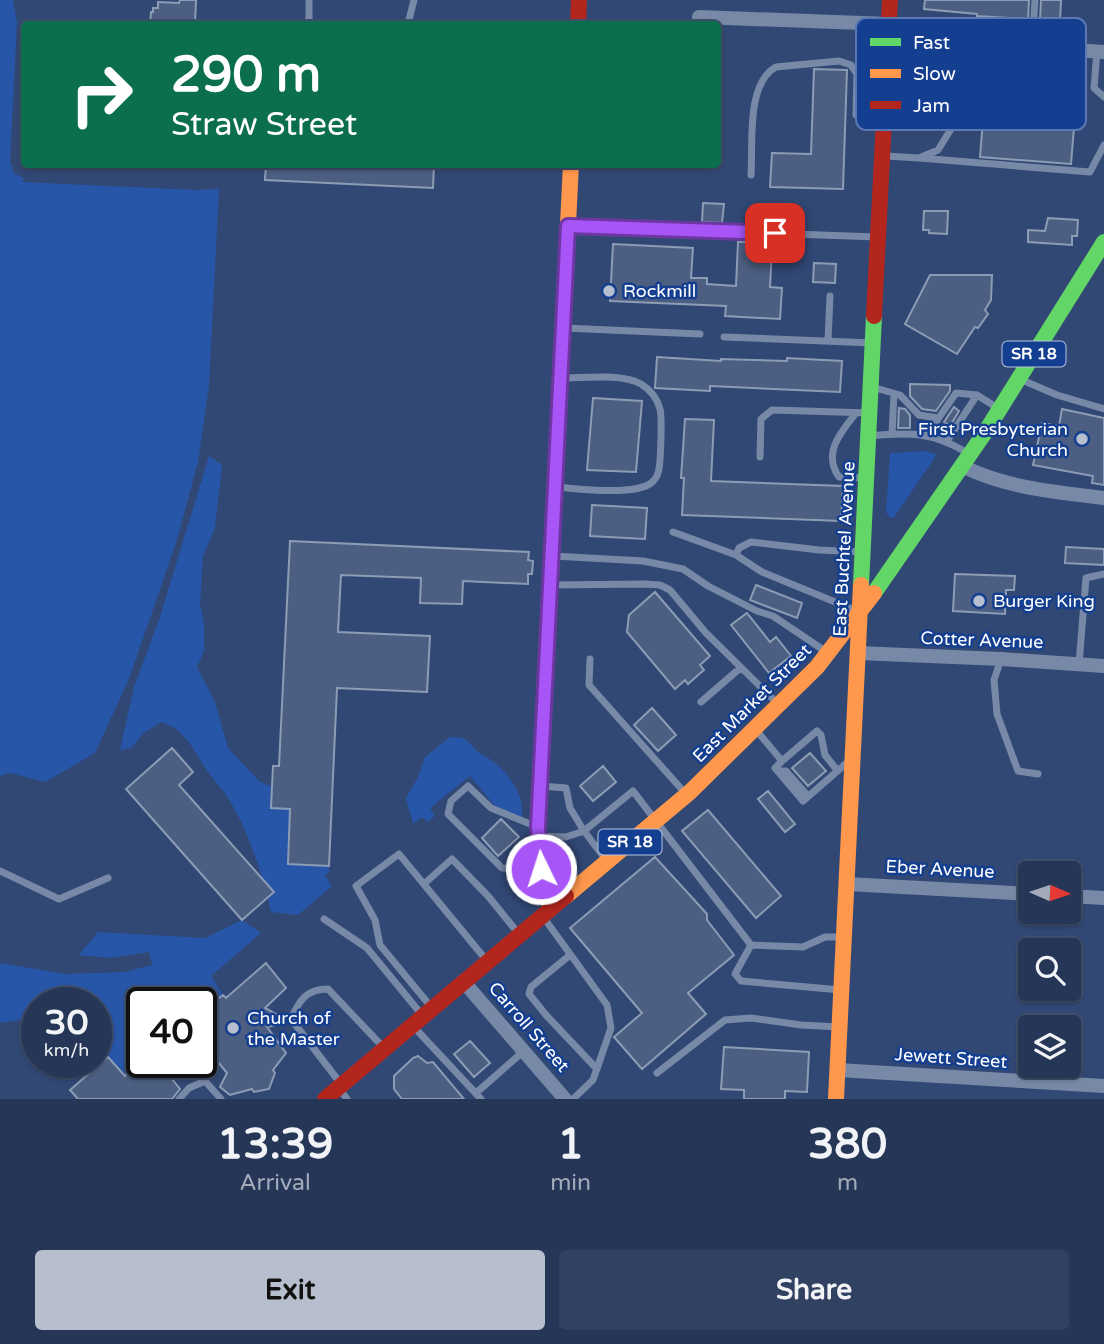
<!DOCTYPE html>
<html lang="en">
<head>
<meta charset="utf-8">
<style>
	body { margin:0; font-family:"Varela Round",sans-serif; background:#314161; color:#f1f3f6; height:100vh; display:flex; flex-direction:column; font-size:26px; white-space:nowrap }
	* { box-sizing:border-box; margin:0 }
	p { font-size:23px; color:#a3abba }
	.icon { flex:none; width:38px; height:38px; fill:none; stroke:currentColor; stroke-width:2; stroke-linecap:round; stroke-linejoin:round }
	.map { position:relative; height:1099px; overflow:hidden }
	.sheet { display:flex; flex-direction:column; background:#253657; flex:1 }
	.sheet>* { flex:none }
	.top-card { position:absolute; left:21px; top:21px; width:700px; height:147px; border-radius:7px; box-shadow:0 2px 5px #0004,0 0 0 2px #42506d; background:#0b6e4f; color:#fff; overflow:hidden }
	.needle { width:46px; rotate:93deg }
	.buttons { position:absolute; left:1018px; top:861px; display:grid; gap:14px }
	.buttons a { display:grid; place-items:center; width:63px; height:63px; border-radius:7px; background:#253657; box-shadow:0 2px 5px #0004,0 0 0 2px #42506d; font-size:35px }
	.speed { position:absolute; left:21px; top:987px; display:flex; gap:14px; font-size:35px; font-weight:700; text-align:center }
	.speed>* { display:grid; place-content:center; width:91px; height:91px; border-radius:50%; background:#253657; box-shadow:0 2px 5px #0004,0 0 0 2px #42506d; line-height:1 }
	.speed small { font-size:18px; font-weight:400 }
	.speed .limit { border:4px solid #111; border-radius:10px; background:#fff; color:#111 }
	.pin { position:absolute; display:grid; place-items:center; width:60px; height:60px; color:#fff; margin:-30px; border-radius:14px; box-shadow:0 4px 10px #0006 }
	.me { position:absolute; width:77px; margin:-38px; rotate:356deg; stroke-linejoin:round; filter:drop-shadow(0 0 5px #0008) }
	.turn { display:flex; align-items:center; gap:24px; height:147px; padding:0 35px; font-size:32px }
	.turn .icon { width:91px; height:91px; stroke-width:2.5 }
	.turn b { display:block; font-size:49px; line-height:60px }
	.eta { display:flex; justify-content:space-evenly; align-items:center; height:119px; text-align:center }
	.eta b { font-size:42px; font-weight:700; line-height:49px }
	.button { display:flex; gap:14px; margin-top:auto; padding:14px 35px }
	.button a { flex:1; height:80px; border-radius:7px; background:#b7bfce; color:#111; font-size:28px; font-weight:700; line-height:80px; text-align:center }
	.button a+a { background:#314161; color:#f1f3f6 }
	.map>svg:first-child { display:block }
	.green { fill:#2755a8 }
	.building { fill:#4c5f82; stroke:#8d9cb5; stroke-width:2 }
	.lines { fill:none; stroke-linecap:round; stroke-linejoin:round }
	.lane { stroke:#7889a7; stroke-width:7 }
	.street { stroke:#7889a7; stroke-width:14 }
	.fast { stroke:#63d668; stroke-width:16 }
	.slow { stroke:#ff974d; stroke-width:16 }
	.jam { stroke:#b3261e; stroke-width:16 }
	.route-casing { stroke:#6d37a1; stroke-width:18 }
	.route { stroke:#a855f7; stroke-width:12 }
	.poi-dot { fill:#b7bfce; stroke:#143f91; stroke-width:2.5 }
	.labels { text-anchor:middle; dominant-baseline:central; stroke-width:5; stroke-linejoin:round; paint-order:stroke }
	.shield { fill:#143f91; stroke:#b8c5de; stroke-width:2 }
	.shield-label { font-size:16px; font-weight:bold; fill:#fff }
	.poi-label { font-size:18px; fill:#fff; stroke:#143f91; text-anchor:start }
	.street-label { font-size:18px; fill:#fff; stroke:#143f91 }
	.key { fill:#143f91; stroke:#5a79b2; stroke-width:2 }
	.key-label { font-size:19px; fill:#fff }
</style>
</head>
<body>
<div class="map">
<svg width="1104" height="1099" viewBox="0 0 1104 1099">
	<rect width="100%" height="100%" fill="#314874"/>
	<path class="green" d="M0 0H13L17 22 10 161 14 173 25 179 21 182 198 190 219 189 209 386 198 462 177 540 129 679 95 753 45 782 10 773 0 776Z
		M925 451 936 454 934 459 894 517 890 518 886 512 890 453Z
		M209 456 222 465 215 528 203 556 200 604 204 623V651L197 667 215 702 228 748 259 781 272 787 271 808 290 809 288 864 329 866V872L325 875 332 886 298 915 271 912C262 873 250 835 230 801 223 789 212 779 204 766 192 747 184 729 161 722L144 733 131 748 120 750 134 687 160 617Z
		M450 737C468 737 466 740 477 751 481 754 487 757 491 760 509 773 527 797 521 820L500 812 470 776 430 808 435 816 427 822 422 817 413 824 406 798 418 777 425 757Z
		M242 920 261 933 211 976 223 995 201 1012V1003H142V1062L125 1076 96 1043V1003H37V1017L0 1023V963L65 974 125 972 152 965 149 952 110 958 79 955 98 932 205 938Z"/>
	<path class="building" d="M180 0H196L195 24H150L151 12H153V8H158V2L179 3Z
		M925 0H1029L1028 19 977 16V14L924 9Z
		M1041 0H1061L1060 22 1040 20Z
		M814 69 847 70 843 189 770 187 772 153 811 154Z
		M984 107 1075 115 1071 164 980 157Z
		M266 164H434L433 188 265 180Z
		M703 203 724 204 722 223 702 222Z
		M924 211H948L947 234 929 233V230H923Z
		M1048 218 1078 220 1077 236H1072V245L1028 242V230L1045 231Z
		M738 242H750V248L772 249 770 287 782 288 780 319 725 316 726 306 610 301 613 244 693 248 691 278H707V284L736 286Z
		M814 263 836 264 835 283 813 282Z
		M930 275H992L991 300 985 310 988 314 978 328 975 327 957 354 905 324Z
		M657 357 721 361V359L787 361V358L842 361 840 392 710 386V391L655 388Z
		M910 384 950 385V391L936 411 922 409 910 396Z
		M593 398 642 401 636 472 587 470Z
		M954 407 959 411 950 426 944 422Z
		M899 408 905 409 910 415V428H898Z
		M1062 409 1104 418V485L1092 483 1093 476 1033 465 1042 423 1059 426Z
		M685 419 714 420 711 481 843 486 841 521 682 515 684 478H681Z
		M592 505 647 508 645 539 590 536Z
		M290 541 529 552 528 560 533 561 532 574H528V584L463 581 462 604 420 603 421 578 341 575 338 632 430 636 427 692 337 688 329 866 288 864 290 809 271 808 273 766H279Z
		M1066 547 1104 549V565L1065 563Z
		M955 574 1015 576 1014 590H1006L1005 614 953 611Z
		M756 585 802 603 797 618 750 600Z
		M655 592 710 656 700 665 704 670 688 684 685 680 675 689 627 632 629 615Z
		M747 613 770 642 776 637 791 656 769 673 731 625Z
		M652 708 676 735 658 751 634 725Z
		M172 748 193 772 179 785 274 892 242 920 126 789Z
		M810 753 826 771 808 786 792 768Z
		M603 766 616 782 593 801 580 786Z
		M768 791 795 824 785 832 758 799Z
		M708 810 781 896 756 918 682 831Z
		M501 819 519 837 498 856 482 838Z
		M655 857 707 914V920L734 955 688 993 706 1014 642 1069 614 1037 642 1013 570 928Z
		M266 963 286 988 265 1008 278 1015 277 1025 267 1027 286 1053 273 1070 275 1073 269 1089 254 1092 252 1089 230 1095 220 1087 227 1073 214 1057 201 1068V1012L223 995 226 998Z
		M470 1041 490 1063 474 1077 454 1054Z
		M724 1047 809 1052 807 1092 785 1091V1099H744V1090L721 1089Z
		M418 1056 427 1063 433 1062 464 1099H402L394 1089V1076L413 1058Z
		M108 1057 125 1076 141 1062H193L172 1079 180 1089 172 1099H78L70 1090Z"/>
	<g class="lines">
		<path class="lane" d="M309 24V0
			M408 24 414 0
			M1032 47 1035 0
			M1097 51 1094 88 1104 97
			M884 121 862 120 856 115 857 74 867 68H886
			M886 156 919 158 938 150 969 100 991 80
			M919 158 1090 172 1104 145
			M751 175C753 144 746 83 776 67L839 61 851 65 857 74
			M568 226 878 237
			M564 328 700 334
			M724 337 873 343
			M828 341 830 296
			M1022 380 1057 395 1104 409
			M872 387 900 395 919 415 938 418
			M856 413C841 432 822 453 839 477L866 478
			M892 434 894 394
			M927 435 956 393 977 395 996 407
			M871 436C909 432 932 432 966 452
			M947 441 977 395
			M760 457 761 419 772 410 870 413
			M557 487C581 489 627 495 648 485 652 483 657 478 658 473 661 465 662 417 660 409 657 398 651 390 641 384 623 373 583 378 561 378
			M673 532 736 555
			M553 556 643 561 683 569 708 586 757 611 773 616 825 651
			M551 585 645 584 660 585 670 590 706 633 776 702
			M857 611 762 572 736 555 739 548 751 542 819 550 863 552
			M590 659 589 685 685 793
			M1001 659 994 680 997 714 1018 771 1038 774
			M1079 664 1086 578 1104 574
			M701 702 739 669
			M756 730 782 761 775 768 803 801 850 760
			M782 761 817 731 821 735 825 755 837 770
			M778 771H786L808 796
			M535 826 491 808 468 786 451 801 448 814 502 868 540 870
			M540 836 566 837 584 831 570 808 566 788 541 786
			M606 860 584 831 633 791 751 945
			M0 871 59 899 108 878
			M425 883 452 859 488 896 518 933
			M544 918 607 1005 611 1028 593 1080 573 1099
			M324 919 367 948 422 1015
			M751 945 735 974 741 981 841 990
			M751 945 803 947 825 937H842
			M570 955 531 987 529 994 546 1015 597 1069
			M432 1008 380 945 375 920 356 886 399 854 487 961
			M413 1026 481 1099
			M657 1073 725 1020 751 1018 801 1025 839 1027
			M341 1084 291 1019C299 1001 306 989 328 989L384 1048
			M339 1088 347 1099
			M476 1093 525 1050
			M179 1099 189 1088 205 1081 221 1099"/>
		<path class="street" d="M699 17 889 24
			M888 37 1104 52
			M962 466C1006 488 1055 492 1104 498
			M858 653 1001 659 1104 666
			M847 884 1031 894
			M1069 896 1104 898
			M463 981 565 1099
			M838 1070 1104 1086"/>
		<path class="fast" d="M861 585 874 316
			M874 593 986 431 1104 242
			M550 907 541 869 538 827 563 325"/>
		<path class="slow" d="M563 325 571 164
			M566 896 690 792 817 667 874 593
			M836 1099 861 585"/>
		<path class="jam" d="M578 24 579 0
			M874 316 890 0
			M325 1099 566 896"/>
	</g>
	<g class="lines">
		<defs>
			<path id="route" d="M541 869 538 827 568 226 775 233"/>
		</defs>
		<use href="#route" class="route-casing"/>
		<use href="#route" class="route"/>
	</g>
	<g class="poi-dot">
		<circle cx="609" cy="291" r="7"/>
		<circle cx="1082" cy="439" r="7"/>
		<circle cx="979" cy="601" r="7"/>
		<circle cx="233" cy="1028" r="7"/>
	</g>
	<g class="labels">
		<g class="shield">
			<rect x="1002.5" y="341.5" width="63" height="25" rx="5"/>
			<rect x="598.5" y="829.5" width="63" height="25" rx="5"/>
		</g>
		<g class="shield-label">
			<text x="1034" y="354">SR 18</text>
			<text x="630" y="842">SR 18</text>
		</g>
		<g class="poi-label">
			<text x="623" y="291">Rockmill</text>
			<text x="1068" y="429" text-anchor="end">First Presbyterian<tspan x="1068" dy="21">Church</tspan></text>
			<text x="993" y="601">Burger King</text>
			<text x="247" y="1018">Church of<tspan x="247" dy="21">the Master</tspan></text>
		</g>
		<g class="street-label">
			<text transform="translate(844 549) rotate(-87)">East Buchtel Avenue</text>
			<text transform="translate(982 640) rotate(2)">Cotter Avenue</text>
			<text transform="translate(752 703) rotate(-45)">East Market Street</text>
			<text transform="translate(940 869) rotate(3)">Eber Avenue</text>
			<text transform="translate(529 1027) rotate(49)">Carroll Street</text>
			<text transform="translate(951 1058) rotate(4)">Jewett Street</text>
		</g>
	</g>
	<rect x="856" y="18" width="230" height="112" rx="10" class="key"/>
	<rect x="870" y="38" width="31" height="8" fill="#63d668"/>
	<rect x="870" y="69" width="31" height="9" fill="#ff974d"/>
	<rect x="870" y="101" width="31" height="8" fill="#b3261e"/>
	<g class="key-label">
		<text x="913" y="49">Fast</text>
		<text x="913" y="80">Slow</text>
		<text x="913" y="112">Jam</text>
	</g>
</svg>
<div class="buttons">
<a><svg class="needle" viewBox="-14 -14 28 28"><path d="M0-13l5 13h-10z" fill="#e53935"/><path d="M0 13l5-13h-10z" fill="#a3abba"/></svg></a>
<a><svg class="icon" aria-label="search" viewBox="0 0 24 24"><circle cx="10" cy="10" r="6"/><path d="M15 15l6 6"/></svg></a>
<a><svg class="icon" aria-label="layers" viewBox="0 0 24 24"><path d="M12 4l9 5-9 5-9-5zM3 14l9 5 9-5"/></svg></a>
</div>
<div class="speed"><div>30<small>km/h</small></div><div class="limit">40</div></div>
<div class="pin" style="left:775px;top:233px;background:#d93025"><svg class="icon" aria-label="arrive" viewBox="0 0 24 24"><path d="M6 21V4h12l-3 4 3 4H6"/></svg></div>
<svg class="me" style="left:541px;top:869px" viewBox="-20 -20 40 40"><circle r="17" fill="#a855f7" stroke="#fff" stroke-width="3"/><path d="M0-11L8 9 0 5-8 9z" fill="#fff"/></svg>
<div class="top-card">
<div class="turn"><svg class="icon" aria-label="right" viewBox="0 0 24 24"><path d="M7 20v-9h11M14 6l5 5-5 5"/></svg><div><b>290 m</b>Straw Street</div></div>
</div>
</div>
<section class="sheet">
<div class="eta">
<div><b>13:39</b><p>Arrival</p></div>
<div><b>1</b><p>min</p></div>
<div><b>380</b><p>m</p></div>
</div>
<div class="button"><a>Exit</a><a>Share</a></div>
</section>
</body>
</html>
